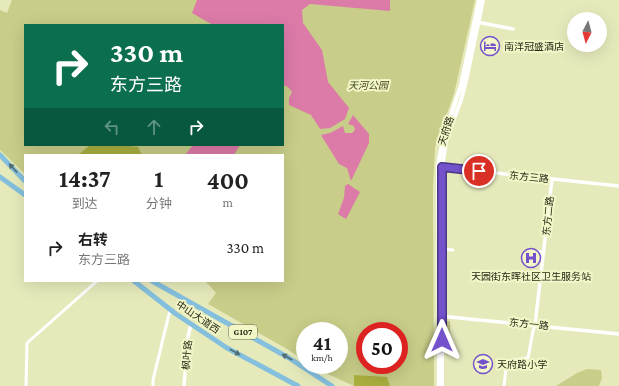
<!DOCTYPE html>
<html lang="zh">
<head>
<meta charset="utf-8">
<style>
	body { margin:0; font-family:"Crimson Pro","Noto Sans SC",serif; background:#f6f6f6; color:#222; height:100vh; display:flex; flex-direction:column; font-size:15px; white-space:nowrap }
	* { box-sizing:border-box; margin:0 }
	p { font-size:13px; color:#767676 }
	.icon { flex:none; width:22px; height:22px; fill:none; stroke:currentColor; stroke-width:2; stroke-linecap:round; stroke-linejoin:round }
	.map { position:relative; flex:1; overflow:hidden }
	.drawer { position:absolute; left:24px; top:154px; width:260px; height:128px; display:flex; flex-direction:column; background:#fff; border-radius:0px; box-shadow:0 4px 16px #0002 }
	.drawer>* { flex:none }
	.top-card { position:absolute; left:24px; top:24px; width:260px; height:122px; border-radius:0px; box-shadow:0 4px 16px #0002; background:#0b6e4f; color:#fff; overflow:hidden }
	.needle { width:26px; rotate:186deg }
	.buttons { position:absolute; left:567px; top:12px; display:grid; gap:8px }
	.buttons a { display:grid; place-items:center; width:40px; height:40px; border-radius:50%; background:#fff; box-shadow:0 4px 16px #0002; font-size:20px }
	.speed { position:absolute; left:296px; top:322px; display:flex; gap:8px; font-size:20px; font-weight:700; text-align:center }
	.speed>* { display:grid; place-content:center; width:52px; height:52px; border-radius:50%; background:#fff; box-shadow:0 4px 16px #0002; line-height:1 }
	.speed small { font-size:10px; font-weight:400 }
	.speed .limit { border:6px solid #d22; background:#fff; color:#111 }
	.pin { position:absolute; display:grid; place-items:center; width:34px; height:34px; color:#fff; margin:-17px; border:2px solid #fff; border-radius:50%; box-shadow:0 1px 4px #0007 }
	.me { position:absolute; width:44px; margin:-22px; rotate:0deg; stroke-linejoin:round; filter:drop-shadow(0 0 3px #0008) }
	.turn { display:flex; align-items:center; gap:14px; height:84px; padding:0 20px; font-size:18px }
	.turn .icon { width:52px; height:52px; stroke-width:2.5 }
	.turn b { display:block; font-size:28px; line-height:34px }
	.lanes { display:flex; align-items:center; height:38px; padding:0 20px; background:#0003; justify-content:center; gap:20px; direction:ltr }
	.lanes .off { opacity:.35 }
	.eta { display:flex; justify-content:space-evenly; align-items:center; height:68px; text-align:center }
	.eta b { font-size:24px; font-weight:700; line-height:28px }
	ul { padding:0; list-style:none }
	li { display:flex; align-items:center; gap:12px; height:52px; padding:0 20px }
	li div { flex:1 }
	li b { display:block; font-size:15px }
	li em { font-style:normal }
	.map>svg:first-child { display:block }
	.green { fill:#c8cd89; fill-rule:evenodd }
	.forest { fill:#aaaf40 }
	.water { fill:#dc7aa8 }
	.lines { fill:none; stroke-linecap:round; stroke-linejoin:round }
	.minor { stroke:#fff; stroke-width:3 }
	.tertiary { stroke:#fff; stroke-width:3.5 }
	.secondary { stroke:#fff; stroke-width:4 }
	.trunk { stroke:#84c0de; stroke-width:5 }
	.oneway { fill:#516d71 }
	.route-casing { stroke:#4b3585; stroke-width:10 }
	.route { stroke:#7352cc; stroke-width:7 }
	.labels { text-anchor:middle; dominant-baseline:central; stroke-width:4; stroke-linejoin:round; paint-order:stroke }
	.shield { fill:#f3f7c8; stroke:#65674c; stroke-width:1 }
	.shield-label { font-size:9px; font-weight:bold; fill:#282917 }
	.poi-label { font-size:10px; fill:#282917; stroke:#f3f7c8; text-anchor:start }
	.park-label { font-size:10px; font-style:italic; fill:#44461a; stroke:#f3f7c8 }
	.street-label { font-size:10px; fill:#282917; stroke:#f3f7c8 }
</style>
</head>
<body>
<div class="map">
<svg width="619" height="386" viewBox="0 0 619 386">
	<rect width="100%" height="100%" fill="#e6eabb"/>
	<path class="green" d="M12 0H475L454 94 435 147 433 189 434 386H354L319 370 312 365H339V331H305V361L287 349 208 304 216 293 209 285 204 281H283V155H25V174L0 150V10L7 13ZM25 25H283V145H25ZM365 331H399V365H365Z
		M446 321H450V336L453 341 452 355H446Z
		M587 369 601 370 602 378 599 386H556L577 373Z"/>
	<path class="forest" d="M93 145H121L138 147 142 155H78L89 146Z
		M354 375 387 377 390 386H354Z"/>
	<path class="water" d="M197 0H390V11L310 4 302 10 303 23 322 50 328 82 349 108 345 119 330 128 320 129 311 115 289 105V98L292 92 288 87 283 85V25H213L192 13Z
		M353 115 369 134V143L351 181 347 168 339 164 321 135 330 133 343 126 345 133H352L355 130 354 126 348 124Z
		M193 145H240L234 155H185Z
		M348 184 360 192 346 219 338 214 344 198 345 186Z"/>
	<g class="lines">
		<path class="minor" d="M442 249 453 250
			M532 251 544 252
			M26 386 27 343 97 281
			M153 386V380L170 310
			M504 386 507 361 528 358 533 331 535 325"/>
		<path class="tertiary" d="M477 22 513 29
			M439 167 619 186
			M439 316 619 334
			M535 325 552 179
			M184 386 188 337 191 324"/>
		<path class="secondary" d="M439 386 438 165 443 138 461 85 479 0
			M442 386V167L447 137 461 100 466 81 483 0"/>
		<path class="trunk" d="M0 155 25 181
			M0 177 25 195
			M134 281 176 314 227 348 298 386
			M152 281 289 358 332 386"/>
	</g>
	<defs><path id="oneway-solid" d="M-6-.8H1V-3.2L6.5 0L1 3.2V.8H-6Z"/></defs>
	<g class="oneway">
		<use href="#oneway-solid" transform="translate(13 168) rotate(-133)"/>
		<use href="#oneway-solid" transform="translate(235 352) rotate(29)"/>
		<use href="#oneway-solid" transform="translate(287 357) rotate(-150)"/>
	</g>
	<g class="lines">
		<defs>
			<path id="route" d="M442 340V167L479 171"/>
		</defs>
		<use href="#route" class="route-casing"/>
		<use href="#route" class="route"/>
	</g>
	<defs>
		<symbol id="hotel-ring" viewBox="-11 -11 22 22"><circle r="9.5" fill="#f3f7c8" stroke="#7352cc" stroke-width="1.5"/><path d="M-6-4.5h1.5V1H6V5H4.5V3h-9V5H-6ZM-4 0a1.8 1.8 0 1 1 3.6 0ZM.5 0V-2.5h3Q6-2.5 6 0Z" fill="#7352cc"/></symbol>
		<symbol id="hospital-ring" viewBox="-11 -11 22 22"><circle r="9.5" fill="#f3f7c8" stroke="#7352cc" stroke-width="1.5"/><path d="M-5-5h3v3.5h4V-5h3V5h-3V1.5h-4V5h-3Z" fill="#7352cc"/></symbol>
		<symbol id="school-ring" viewBox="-11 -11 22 22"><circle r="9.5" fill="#f3f7c8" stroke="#7352cc" stroke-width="1.5"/><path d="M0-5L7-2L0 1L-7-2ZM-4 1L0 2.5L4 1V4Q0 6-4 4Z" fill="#7352cc"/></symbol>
	</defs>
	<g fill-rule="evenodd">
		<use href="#hotel-ring" x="479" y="35" width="22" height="22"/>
		<use href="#hospital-ring" x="520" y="247" width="22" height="22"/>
		<use href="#school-ring" x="472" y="353" width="22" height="22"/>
	</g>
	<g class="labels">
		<rect class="shield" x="229" y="325" width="28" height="14" rx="3"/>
		<g class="shield-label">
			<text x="243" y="332">G107</text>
		</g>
		<g class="poi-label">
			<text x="504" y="46">南洋冠盛酒店</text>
			<text x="531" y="276" text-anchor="middle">天园街东晖社区卫生服务站</text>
			<text x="497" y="364">天府路小学</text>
		</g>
		<g class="park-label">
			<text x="368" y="85">天河公园</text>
		</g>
		<g class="street-label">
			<text transform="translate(446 131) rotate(-72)">天府路</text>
			<text transform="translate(529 177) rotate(6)">东方三路</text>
			<text transform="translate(548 216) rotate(-84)">东方二路</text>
			<text transform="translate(198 317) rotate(34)">中山大道西</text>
			<text transform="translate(529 324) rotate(6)">东方一路</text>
			<text transform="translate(187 355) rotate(-85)">枫叶路</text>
		</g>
	</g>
</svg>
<div class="buttons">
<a><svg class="needle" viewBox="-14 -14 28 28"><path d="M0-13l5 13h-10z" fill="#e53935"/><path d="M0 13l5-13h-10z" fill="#767676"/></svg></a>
</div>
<div class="speed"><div>41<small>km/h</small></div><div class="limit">50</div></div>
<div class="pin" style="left:479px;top:171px;background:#d93025"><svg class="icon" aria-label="arrive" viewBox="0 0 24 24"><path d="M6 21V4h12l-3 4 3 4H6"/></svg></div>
<svg class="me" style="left:442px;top:340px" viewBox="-20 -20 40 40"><path d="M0-17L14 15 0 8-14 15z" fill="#7352cc" stroke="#fff" stroke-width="4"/></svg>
<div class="top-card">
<div class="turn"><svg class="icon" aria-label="right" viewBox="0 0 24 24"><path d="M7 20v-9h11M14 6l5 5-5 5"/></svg><div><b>330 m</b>东方三路</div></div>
<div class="lanes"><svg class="icon off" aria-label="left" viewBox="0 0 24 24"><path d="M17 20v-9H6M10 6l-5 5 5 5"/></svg><svg class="icon off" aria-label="ahead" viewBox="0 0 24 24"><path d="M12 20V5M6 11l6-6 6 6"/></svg><svg class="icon" aria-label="right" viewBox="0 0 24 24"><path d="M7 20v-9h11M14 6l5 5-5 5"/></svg></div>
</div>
<section class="drawer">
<div class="eta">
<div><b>14:37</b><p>到达</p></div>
<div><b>1</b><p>分钟</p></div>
<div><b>400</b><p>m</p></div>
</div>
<ul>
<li><svg class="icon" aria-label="right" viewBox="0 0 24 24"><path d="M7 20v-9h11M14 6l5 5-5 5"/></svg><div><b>右转</b><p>东方三路</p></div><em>330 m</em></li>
</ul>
</section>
</div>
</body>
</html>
